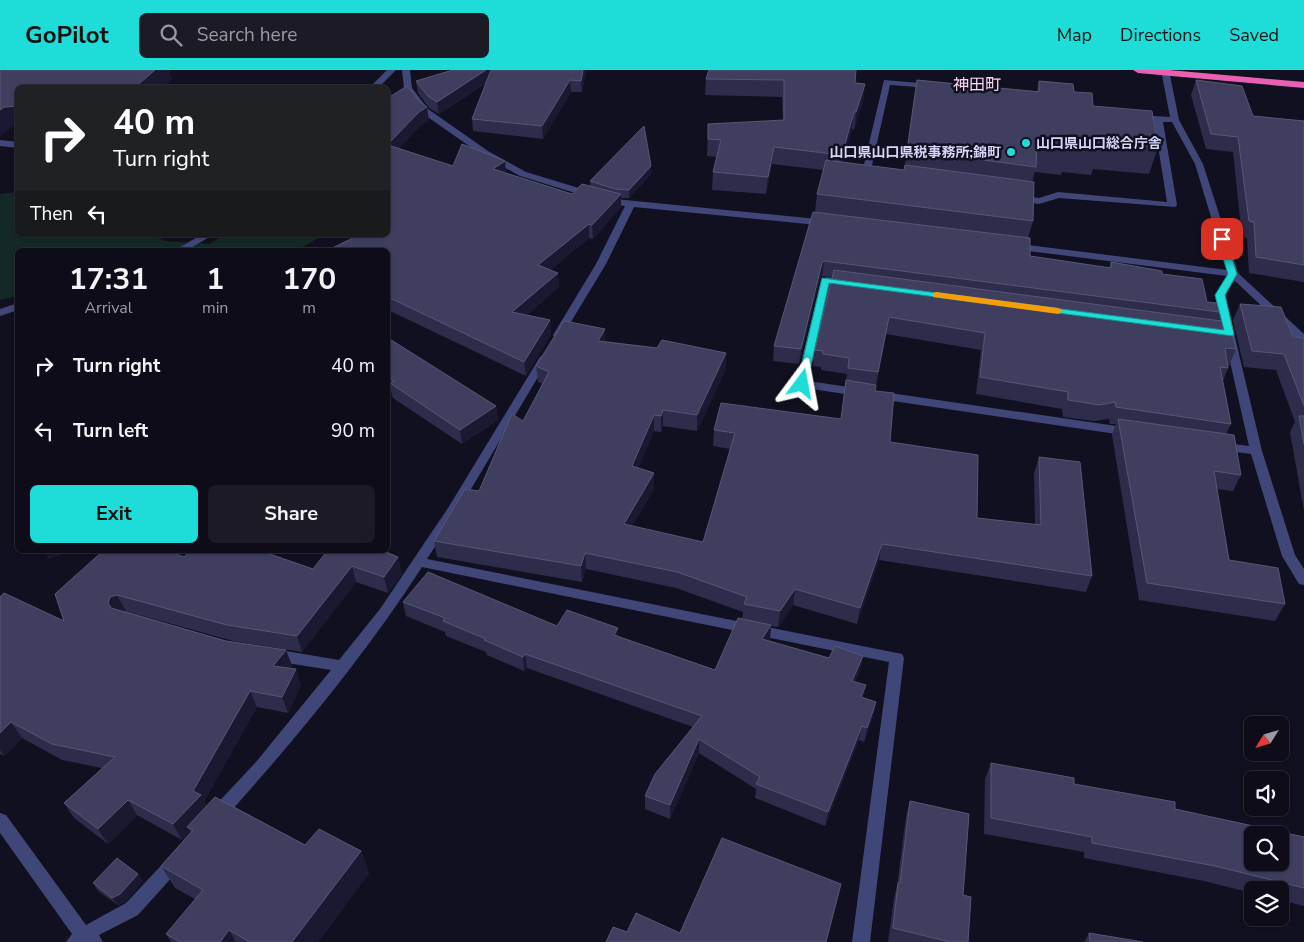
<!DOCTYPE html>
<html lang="en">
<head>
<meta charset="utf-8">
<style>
	body { margin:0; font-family:"Nunito Sans","Noto Sans JP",sans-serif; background:#1b1a25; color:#f1f3f6; height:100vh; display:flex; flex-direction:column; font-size:19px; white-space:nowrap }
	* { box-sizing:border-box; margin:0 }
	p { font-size:16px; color:#9a9ba2 }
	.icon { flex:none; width:28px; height:28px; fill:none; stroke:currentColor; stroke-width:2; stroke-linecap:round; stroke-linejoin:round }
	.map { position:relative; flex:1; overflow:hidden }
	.panel { position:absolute; left:15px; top:178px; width:375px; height:305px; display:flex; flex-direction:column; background:#0d0c18; border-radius:8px; box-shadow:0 1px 4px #0004,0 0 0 1px #2d2c37 }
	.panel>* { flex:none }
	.guide { position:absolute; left:15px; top:15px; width:375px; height:152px; border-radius:8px; box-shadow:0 1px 4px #0004,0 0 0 1px #2d2c37; background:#202124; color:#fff; overflow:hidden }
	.needle { width:32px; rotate:233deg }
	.buttons { position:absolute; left:1244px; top:646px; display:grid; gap:10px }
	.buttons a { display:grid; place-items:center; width:45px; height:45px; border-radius:8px; background:#0d0c18; box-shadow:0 1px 4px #0004,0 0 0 1px #2d2c37; font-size:25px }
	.pin { position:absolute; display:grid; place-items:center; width:42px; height:42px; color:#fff; margin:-21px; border-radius:10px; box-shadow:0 2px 8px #0006 }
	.me { position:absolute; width:55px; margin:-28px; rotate:13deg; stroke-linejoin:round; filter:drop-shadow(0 0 4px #0008) }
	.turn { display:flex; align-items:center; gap:18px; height:105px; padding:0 15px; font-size:22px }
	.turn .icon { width:65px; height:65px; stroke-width:2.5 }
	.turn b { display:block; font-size:35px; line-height:42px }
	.then { display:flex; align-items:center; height:48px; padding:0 15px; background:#0003; gap:10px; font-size:19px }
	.eta { display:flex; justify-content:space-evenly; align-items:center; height:85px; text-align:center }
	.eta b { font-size:30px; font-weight:700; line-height:35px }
	.action { display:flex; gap:10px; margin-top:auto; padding:10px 15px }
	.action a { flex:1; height:58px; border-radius:8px; background:#1edcd8; color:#111; font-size:20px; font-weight:700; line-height:58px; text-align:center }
	.action a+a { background:#1b1a25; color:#f1f3f6 }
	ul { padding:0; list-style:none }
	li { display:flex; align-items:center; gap:15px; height:65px; padding:0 15px }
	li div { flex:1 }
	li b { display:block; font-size:19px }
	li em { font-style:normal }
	header { display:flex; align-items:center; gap:30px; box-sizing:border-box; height:70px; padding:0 25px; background:#1edcd8; color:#111 }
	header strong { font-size:24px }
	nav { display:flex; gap:28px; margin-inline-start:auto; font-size:18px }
	.search { width:350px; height:45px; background:#1b1a25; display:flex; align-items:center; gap:12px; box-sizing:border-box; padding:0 18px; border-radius:8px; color:#9a9ba2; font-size:19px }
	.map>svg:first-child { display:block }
	.green { fill:#142926 }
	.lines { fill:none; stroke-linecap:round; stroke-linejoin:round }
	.minor { fill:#414679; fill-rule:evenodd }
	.highway { fill:#e960b2; fill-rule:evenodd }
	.wall { fill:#2e2c4b }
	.shaded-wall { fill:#1b1932 }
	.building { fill:#403e5e; stroke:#575676; fill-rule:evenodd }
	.route { fill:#1edcd8; stroke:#148f8c }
	.slow { fill:#f59e0b }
	.poi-dot { fill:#1edcd8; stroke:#111020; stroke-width:2 }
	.labels { text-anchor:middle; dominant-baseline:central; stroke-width:5; stroke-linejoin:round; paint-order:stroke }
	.far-poi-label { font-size:14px; font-weight:bold; fill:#d5d5f9; stroke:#111020; text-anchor:start }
	.far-quarter-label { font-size:16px; fill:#f9d7f1; stroke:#111020 }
</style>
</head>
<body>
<header>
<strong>GoPilot</strong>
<div class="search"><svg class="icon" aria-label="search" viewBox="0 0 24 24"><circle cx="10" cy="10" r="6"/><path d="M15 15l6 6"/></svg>Search here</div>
<nav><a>Map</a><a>Directions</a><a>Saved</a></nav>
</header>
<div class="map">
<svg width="1304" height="872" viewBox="0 0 1304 872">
	<rect width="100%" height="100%" fill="#111020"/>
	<path class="green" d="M17 122 18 165H152L165 171 209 174 225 165H317L320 167 297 180H18L17 226 0 230V124Z"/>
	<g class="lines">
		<path class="minor" d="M387 0H396L378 18H369Z
			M402 0H410L412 18 428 39 488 81 526 102 615 129 827 150 832 153 827 156 634 137 606 194 563 265 562 267H554L553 265 596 194 625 136 611 134 520 106 482 85 422 43 404 18Z
			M1161 0H1169L1179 50 1203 94 1238 203 1304 264V273L1300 272 1234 210 1225 225 1262 381 1295 485 1304 499V515L1299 514 1282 486 1251 384 1219 380 1213 376 1219 372 1249 376 1215 225 1227 206 1013 179 1008 176 1013 173 1227 200 1195 94 1172 52H1163L1177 135 1175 137 1059 128 1039 134 1019 131 1014 128 1019 125 1039 128 1058 122 1167 132 1154 51 1137 49 1133 47 1137 45 1170 47Z
			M884 10 931 14 935 16 931 18 890 15 870 104 874 107 865 110 861 107Z
			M0 70 18 72V78L0 76Z
			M201 165H213L187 180H175Z
			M826 207 848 210 853 213 848 216 830 214 808 311 1130 358 1136 362 1130 366 798 317 796 314 821 210Z
			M18 233V240L0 246V239Z
			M545 284 550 287 456 444 427 489 902 584 904 588 870 872H852L889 592 422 497C364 587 294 671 223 750L217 752 211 750 209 745 211 740 256 692 331 600 274 591 269 589 267 585 269 581 274 579 339 590 380 539 448 438 540 287Z
			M0 743 6 745 86 855 126 833 171 785 177 782 183 785 185 790 183 795 138 845 99 865 103 872H66L72 864 0 763Z"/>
		<path class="highway" d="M1133 0H1169L1304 12V18L1138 3Z"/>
	</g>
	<path class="wall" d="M453 0H586L582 22H571L543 69 473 61 472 49 486 13 439 44 429 38 418 23 416 11Z
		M709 0 865 14 863 31 854 59H852L843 92 904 100 917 10 1037 21 1039 11 1074 22 1093 36 1158 77 1149 104 1093 99 1091 105 1062 102 1061 105 1035 102 1032 112 1033 151 1028 168 1030 186 1109 198 1111 192 1162 204 1207 232 1227 243 1223 251 1236 279 1229 296H1228V298L1223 311 1231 354 1226 364 1241 405 1233 421 1217 419 1229 490 1285 534 1275 551 1139 530 1112 365 1116 354H1110L1109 349 1094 351 1063 347 1062 339 976 324 981 280 886 264 875 321 890 372 977 448 1035 455 1034 403 1039 387 1092 506 1086 522 879 490 857 554 793 535 778 557 771 556 770 570 769 571 829 588 863 586 860 600 855 612 863 628 876 632 873 646 864 672 859 670 825 756 755 728 756 719 699 683 670 749 645 739V726L693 657 527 598 524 601 487 585 486 582 446 566 445 562 406 546 403 532 619 567 715 600 742 549 743 542 676 518 586 499 582 512 437 487 434 471 479 421 523 351 543 314 538 312 536 296 605 271 657 278 726 283V299L697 361 663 356 661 362 654 361 638 398 654 403V419L632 456 703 472 730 379 713 376 714 360 841 349 847 304 821 300V297L813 296 815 280 832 207 822 206 820 208 799 294 773 291 774 276 815 142 817 124 824 100 772 94 766 124 712 120 713 102 717 87 707 86 708 54 783 51 782 27 705 25 706 9Z
		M1196 10 1253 46 1304 51V212L1249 203 1247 168 1242 167 1233 82 1206 79 1191 25Z
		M388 28 429 50 421 55 398 79 453 96 505 91 506 103 572 124 590 116V111L651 96V104L629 128H621V137L593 169 589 168 550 200 559 217 527 245 550 250 551 264 526 306 388 240Z
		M1240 234 1293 267 1304 268V441L1290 362 1295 352 1276 300 1244 297 1233 250Z
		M388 268 496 336 498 350 462 374 393 328 391 321 388 318Z
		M184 487 313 499 398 487 402 504 388 523 356 512 302 582 233 571 125 541 226 571 286 580 292 596 290 598 301 615 288 643 257 637 204 731 207 736 305 775 361 781 369 803 318 872H171L166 864 195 829 175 818 161 796 191 763 190 761 182 770 137 745 108 774 74 748 64 733 102 698 62 690 22 668 4 686 0 684V527L64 551Z
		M991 693 1074 714 1175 739 1304 767V836L1280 830V820H1252V823L1204 811 1084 788V782L984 764 985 709Z
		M910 731 963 825 968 872H888L894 828 897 816 906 746Z
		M143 811 125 832 118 835 98 821 93 813Z
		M1089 863 1143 872H1084Z"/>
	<path class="shaded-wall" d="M155 0H169L172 9 163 18H134Z
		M486 0H493L494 7 439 44 437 32Z
		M583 0H586L582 22 581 11Z
		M570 10 571 22 543 69 542 56Z
		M865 14 863 31 854 59 856 42Z
		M18 36V56L12 57 0 66V40L4 37Z
		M427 37 429 50 421 55 389 88 388 74 419 42Z
		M854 42 852 59 840 102 842 85Z
		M774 77 772 94 766 124 768 107Z
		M505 91 506 105 493 99Z
		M651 96V104L629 128V120Z
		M621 124V137L593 169 592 155Z
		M589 154V168L539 209 538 195Z
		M824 191 822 206 820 208 799 294 801 279 822 193Z
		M558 203 559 217 514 257 512 242Z
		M550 250 551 264 526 306 524 292Z
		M605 259 606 275 598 271Z
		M726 283V299L697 361V345Z
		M496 336 498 350 462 374 460 360Z
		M663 340V356L661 362V346Z
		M654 345V361L632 412V396Z
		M654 403V419L624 470V454Z
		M882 474 879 490 857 554 860 538Z
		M44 480H74L49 489Z
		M585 483 586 499 582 512 581 496Z
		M398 487 402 504 388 523 384 507Z
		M352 496 356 512 302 582 297 566Z
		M795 519 793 535 778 557 780 541Z
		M117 525 126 541 118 543 116 549 108 533 110 527Z
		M771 555 770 570 761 584 762 569Z
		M618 558 619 572 614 565Z
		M286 580 292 596 280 612 273 596Z
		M525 584 527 598 524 601 523 587Z
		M863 586 860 600 849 625 852 611Z
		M296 599 301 615 288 643 282 627Z
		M866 615 863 630 861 627Z
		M250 621 257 637 204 731 209 740 187 757 190 761 182 770 173 754Z
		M876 632 873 646 864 672 867 658Z
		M11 652 22 668 4 686 0 680V663Z
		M862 656 859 670 825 756 828 742Z
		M699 669V683L670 749V735Z
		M128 730 137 745 108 774 98 759Z
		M361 781 369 803 318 872H292Z
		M138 804 143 811 125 832 118 835 112 828Z
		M229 860 236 872H220Z"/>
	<path class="building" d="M0 0H155L134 18H18V36L4 37 0 40Z
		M453 0H486L437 32 428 26 416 11Z
		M491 0H583L581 11 570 10 542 56 472 49Z
		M709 0H856L855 13 865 14 856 42H854L842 85 774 77 768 107 713 102 721 70 708 69V54L784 50V10L706 9Z
		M917 10 1039 22V11L1073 14 1074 22 1092 23 1093 36 1152 41 1158 77 1098 71 1099 78 1069 75V78L1037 75 1036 97 907 80Z
		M1196 10 1242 16 1253 46 1304 51V195L1256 187 1254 152 1249 151 1238 67 1211 64Z
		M407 16 419 31 427 37 419 42 388 74V28Z
		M644 56 651 96 629 120 615 119 590 111Z
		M462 74 505 91 493 99 572 124 582 114 621 124 592 155 589 154 538 195 558 203 512 242 550 250 524 292 388 227V180H328L359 165H388V75L453 96Z
		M826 90 904 100 905 95 1034 112 1033 151 817 124Z
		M813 142 1030 168V186L1111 198V192L1162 201V204L1202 209 1207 232 1225 234 1227 243 824 191 822 193 801 279 774 276Z
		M834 200 1229 252 1236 279 1225 278 1228 298 1220 297 1231 354 1116 337 1115 332 1099 335 1068 330V322L980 307 985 263 889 247 878 302 848 298 849 288 823 284V281L815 280Z
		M1240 234 1281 237 1293 267 1304 268V336L1284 284 1252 281Z
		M564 251 605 259 598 271 657 278 662 270 726 283 697 345 663 340 661 346 654 345 632 396 654 403 624 454 703 472 735 363 714 360 721 333 841 349 846 310 876 315 875 321 894 323 890 372 978 385 977 448 1041 455 1039 387 1080 392 1092 506 882 474 860 538 795 519 780 541 744 534 747 527 677 502 585 483 581 496 434 471 465 419 479 421 512 344 523 351 549 302 536 296Z
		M15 268H18V401L15 391Z
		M388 268 496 336 460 360 390 313 394 311 388 306Z
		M1299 346H1304V374Z
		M1118 349 1234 365 1241 405 1214 401 1229 490 1278 498 1285 534 1147 513Z
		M104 480H166L184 487 191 480H258L313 499 328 480H381L398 487 384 507 352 496 297 566 227 555 117 525 110 527 108 533 111 538 226 571 286 580 273 596 296 599 282 627 250 621 193 721 201 725 173 754 128 730 98 759 64 733 115 687 52 674 11 652 0 663V527L4 523 64 551 55 524Z
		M428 502 557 556 567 540 618 558 614 565 715 600 738 548 771 555 762 569 829 588 835 576 863 586 852 611 866 615 861 627 876 632 867 658 862 656 828 742 756 714 760 707 699 669 670 735 645 726 655 704 702 646 525 584 523 587 484 570 486 569 443 551 445 548 403 532Z
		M991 693 1074 708V714L1175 732V739L1304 767V818L1215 796 1092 773V767L991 748ZM1252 765H1280V792H1252Z
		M215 727 305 775 319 759 361 781 292 872H250L229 860 220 872H180L166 864 203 820 161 796 193 760 187 757Z
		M910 731 969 744 963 825 971 827 968 872H950L893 858 898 813H900Z
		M722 768 841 814 826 872H606L613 857 627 862 636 843 680 863Z
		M117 788 138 804 120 824 112 828 93 813Z
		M1089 863 1143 872H1090Z"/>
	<path class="route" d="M1218 167 1226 169 1237 204 1225 225 1234 264 1233 266 829 213 807 314 802 317 797 314 822 208 1224 260 1215 225 1228 204 1217 169Z"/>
	<path class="slow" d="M936 222 1058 238 1063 241 1058 244 933 227V223Z"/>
	<g class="poi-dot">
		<circle cx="1026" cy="73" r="5"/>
		<circle cx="1011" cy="82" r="5"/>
	</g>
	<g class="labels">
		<g class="far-poi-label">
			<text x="1036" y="73">山口県山口総合庁舎</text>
			<text x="1001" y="82" text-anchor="end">山口県山口県税事務所;錦町</text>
		</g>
		<g class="far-quarter-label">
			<text x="977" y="15">神田町</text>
		</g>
	</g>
</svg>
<div class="buttons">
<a><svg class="needle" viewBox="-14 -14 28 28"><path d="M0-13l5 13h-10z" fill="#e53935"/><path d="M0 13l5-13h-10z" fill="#9a9ba2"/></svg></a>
<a><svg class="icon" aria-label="sound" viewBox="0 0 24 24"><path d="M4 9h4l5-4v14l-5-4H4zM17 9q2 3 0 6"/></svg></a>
<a><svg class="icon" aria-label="search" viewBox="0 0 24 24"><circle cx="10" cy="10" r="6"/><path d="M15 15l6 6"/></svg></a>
<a><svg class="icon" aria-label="layers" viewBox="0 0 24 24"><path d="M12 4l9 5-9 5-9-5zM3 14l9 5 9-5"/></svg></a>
</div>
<div class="pin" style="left:1222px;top:169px;background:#d93025"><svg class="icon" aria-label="arrive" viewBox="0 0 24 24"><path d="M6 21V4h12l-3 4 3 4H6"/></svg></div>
<svg class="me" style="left:802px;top:314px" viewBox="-20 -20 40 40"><path d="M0-17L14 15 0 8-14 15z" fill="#1edcd8" stroke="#fff" stroke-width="4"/></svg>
<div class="guide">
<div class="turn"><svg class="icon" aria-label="right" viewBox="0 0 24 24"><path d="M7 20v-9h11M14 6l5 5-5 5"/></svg><div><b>40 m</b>Turn right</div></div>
<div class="then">Then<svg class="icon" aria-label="left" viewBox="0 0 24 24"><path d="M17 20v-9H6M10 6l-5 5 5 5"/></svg></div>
</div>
<section class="panel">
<div class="eta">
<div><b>17:31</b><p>Arrival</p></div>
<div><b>1</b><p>min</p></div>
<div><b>170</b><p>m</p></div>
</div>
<ul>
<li><svg class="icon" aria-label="right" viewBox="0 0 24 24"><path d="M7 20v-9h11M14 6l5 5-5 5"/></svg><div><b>Turn right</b></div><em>40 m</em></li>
<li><svg class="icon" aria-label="left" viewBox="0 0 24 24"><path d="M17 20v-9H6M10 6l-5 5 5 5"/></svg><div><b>Turn left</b></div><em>90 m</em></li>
</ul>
<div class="action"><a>Exit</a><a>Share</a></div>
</section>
</div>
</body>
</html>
